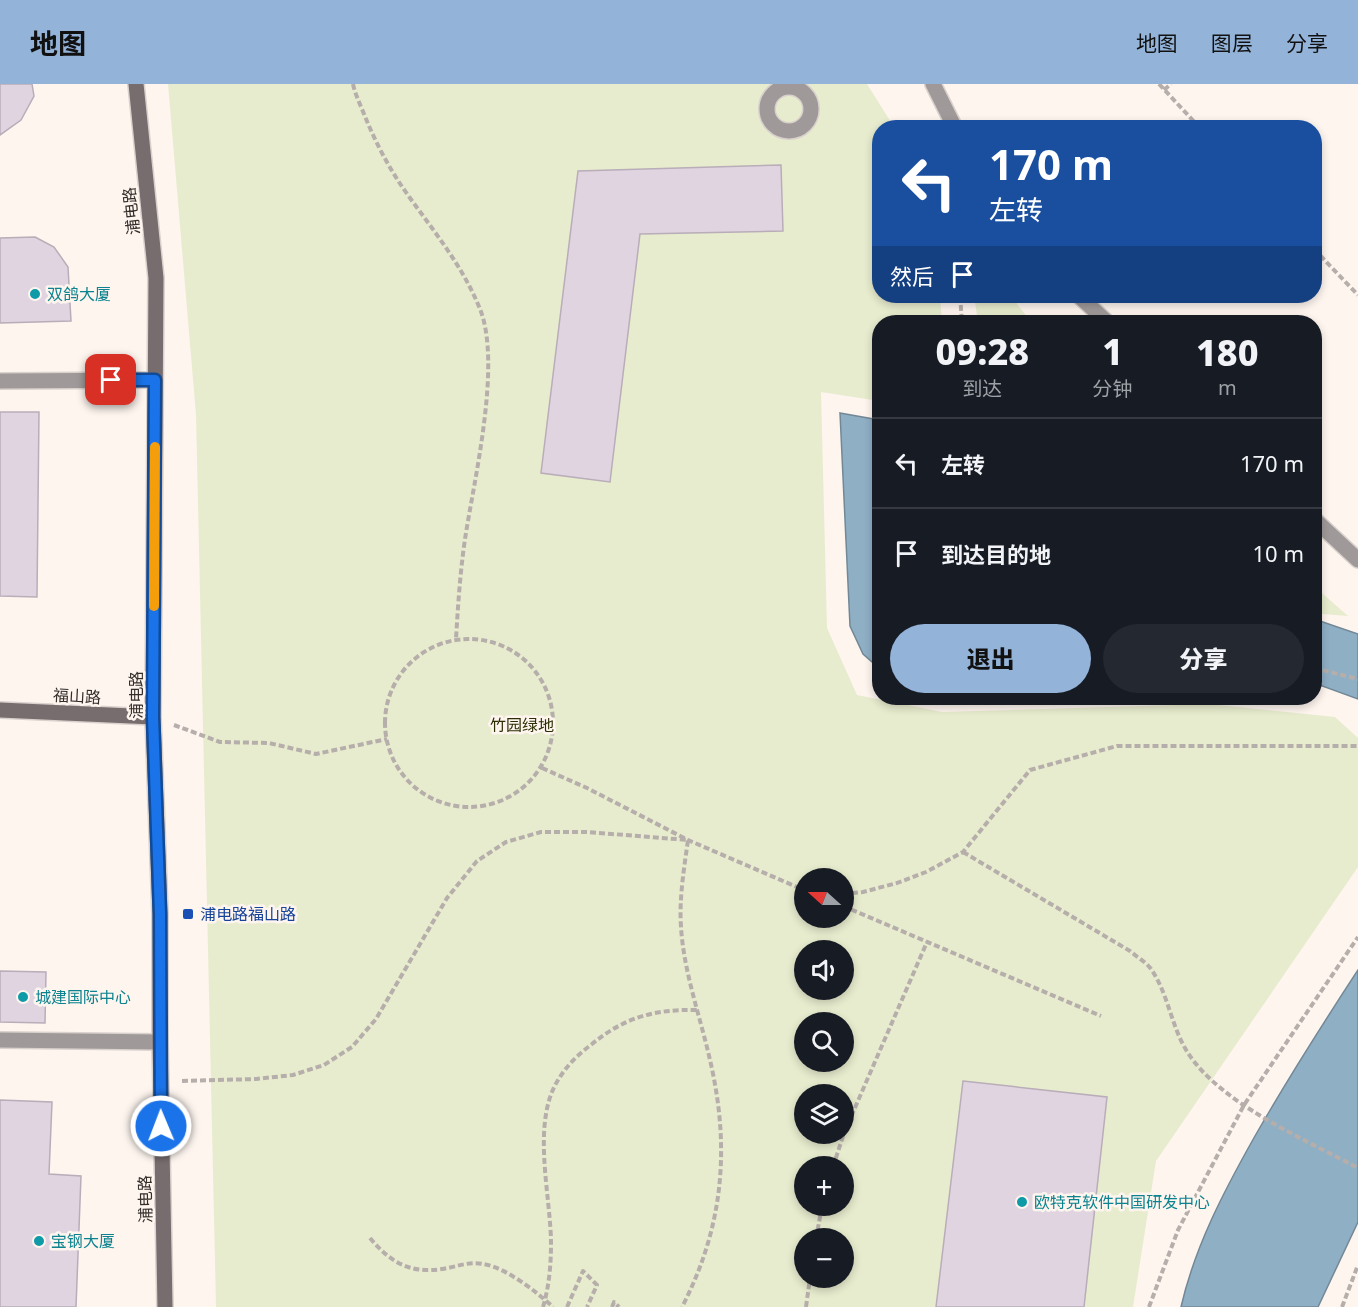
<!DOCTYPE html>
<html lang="zh">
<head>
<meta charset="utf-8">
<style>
	body { margin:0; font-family:"Noto Sans","Noto Sans SC",sans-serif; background:#242831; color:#f1f3f6; height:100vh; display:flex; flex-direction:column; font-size:22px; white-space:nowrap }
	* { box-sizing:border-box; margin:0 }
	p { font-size:20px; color:#9ea1a6 }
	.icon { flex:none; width:33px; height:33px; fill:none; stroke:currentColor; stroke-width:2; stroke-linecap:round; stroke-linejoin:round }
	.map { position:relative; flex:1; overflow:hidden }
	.details { position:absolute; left:872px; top:231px; width:450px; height:390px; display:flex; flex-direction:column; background:#171b24; border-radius:24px; box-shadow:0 3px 9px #0003 }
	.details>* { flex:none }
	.top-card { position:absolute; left:872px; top:36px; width:450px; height:183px; border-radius:24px; box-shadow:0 3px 9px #0003; background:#1a4fa0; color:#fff; overflow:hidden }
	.needle { width:39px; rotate:291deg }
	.tools { position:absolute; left:794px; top:784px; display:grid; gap:12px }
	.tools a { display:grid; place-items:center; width:60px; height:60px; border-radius:50%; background:#171b24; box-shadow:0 3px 9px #0003; font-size:30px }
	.pin { position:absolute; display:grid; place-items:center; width:51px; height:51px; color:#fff; margin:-26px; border-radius:12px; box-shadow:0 3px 9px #0006 }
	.me { position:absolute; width:66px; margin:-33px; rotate:359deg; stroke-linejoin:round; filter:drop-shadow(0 0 4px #0008) }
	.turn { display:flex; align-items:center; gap:21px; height:126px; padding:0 18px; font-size:27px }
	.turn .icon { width:78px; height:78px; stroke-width:2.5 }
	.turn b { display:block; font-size:42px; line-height:51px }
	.then { display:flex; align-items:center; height:57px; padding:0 18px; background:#0003; gap:12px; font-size:22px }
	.eta { display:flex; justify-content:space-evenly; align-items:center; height:102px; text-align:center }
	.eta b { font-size:36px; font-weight:800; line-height:42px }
	.action { display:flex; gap:12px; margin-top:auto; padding:12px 18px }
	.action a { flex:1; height:69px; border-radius:36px; background:#93b3d9; color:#111; font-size:24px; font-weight:800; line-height:69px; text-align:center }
	.action a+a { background:#242831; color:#f1f3f6 }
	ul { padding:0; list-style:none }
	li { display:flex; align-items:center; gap:18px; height:90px; padding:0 18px; border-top:2px solid #363941 }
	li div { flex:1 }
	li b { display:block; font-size:22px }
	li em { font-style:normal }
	header { display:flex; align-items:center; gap:36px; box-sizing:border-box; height:84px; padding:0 30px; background:#93b3d9; color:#111 }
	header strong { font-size:28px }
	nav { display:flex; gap:33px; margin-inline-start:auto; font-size:21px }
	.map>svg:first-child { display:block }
	.green { fill:#e8ecce; fill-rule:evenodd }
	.water { fill:#8fafc5; stroke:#738896; stroke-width:1.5 }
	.building { fill:#e0d4e0; stroke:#b8adb8; stroke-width:1.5 }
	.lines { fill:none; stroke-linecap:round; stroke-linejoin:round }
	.lane-casing { stroke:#d9d1cc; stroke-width:18 }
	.street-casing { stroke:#d9d1cc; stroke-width:18 }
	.secondary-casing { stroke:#d9d1cc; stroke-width:18 }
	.path { stroke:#b6aeaa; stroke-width:4; stroke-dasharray:6 3; stroke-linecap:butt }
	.lane { stroke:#a0999a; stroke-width:15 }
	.street { stroke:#a0999a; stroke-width:15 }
	.secondary { stroke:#776c6e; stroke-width:15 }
	.route-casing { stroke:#114b97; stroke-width:15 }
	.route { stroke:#1a73e8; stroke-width:10 }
	.slow { stroke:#f59e0b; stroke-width:10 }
	.culture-dot { fill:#0f9aa8; stroke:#fef5ef; stroke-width:2 }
	.transit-dot { fill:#1a4fb4; stroke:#fef5ef; stroke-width:2 }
	.labels { text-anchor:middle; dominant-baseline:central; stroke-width:5; stroke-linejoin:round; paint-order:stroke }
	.street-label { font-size:16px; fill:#332d2a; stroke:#fef5ef }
	.culture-label { font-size:16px; fill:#0d838f; stroke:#fef5ef; text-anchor:start }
	.park-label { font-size:16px; fill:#2c2f04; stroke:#fef5ef }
	.transit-label { font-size:16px; fill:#164399; stroke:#fef5ef; text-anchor:start }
</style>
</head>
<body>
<header>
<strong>地图</strong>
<nav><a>地图</a><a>图层</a><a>分享</a></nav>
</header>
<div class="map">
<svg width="1358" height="1223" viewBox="0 0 1358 1223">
	<rect width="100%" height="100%" fill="#fef5ef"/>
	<path class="green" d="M168 0H867L894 43 879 44V212H940L942 238H879V317L821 308 827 544 857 611 942 628 1209 620 1335 633 1358 654V783L1156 1077 1133 1223H216L196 331ZM804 795H843V834H804ZM804 867H843V906H804ZM804 939H843V978H804ZM804 1011H843V1050H804ZM804 1083H843V1122H804ZM804 1155H843V1194H804Z
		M974 212H1011L1031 238H978Z
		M1314 502 1348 532 1322 530 1314 527Z"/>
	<path class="water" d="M840 329 879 336V584L863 570 850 542Z
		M1314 535 1358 550V615L1314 599Z
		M1358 886V1138L1318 1223H1181C1195 1162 1224 1107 1255 1052 1287 996 1322 941 1358 886Z"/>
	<path class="building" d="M0 0H32L34 12 21 36 0 51Z
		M781 81 783 147 640 150 610 398 541 389 578 87Z
		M35 153 54 163 68 183 71 237 0 239V154Z
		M0 328H39L37 513 0 512Z
		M0 887 46 888 45 939 0 938Z
		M963 997 1107 1013 1084 1223H936Z
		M0 1016 52 1018 49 1090 81 1092 76 1223H0Z"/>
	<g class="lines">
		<defs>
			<path id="lane" d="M767 25a22 22 0 1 1 44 0a22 22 0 1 1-44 0Z
				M0 297 155 296
				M0 956 160 958"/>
			<path id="street" d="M933 0 955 44
				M1079 212 1107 238
				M1314 435 1358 476"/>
			<path id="secondary" d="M136 0 156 194 153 633 160 830V958L165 1223
				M0 626 153 633"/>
		</defs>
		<use href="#lane" class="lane-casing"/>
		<use href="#street" class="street-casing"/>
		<use href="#secondary" class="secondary-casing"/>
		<path class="path" d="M353 0C355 10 360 20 364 30 376 60 391 88 410 114 436 150 463 183 480 225 502 280 474 396 465 455 460 489 458 522 456 555
			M1159 0 1200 44
			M1164 6 1171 0
			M1314 165 1358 211
			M960 212 962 238
			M385 639a84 84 0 1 1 168 0a84 84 0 1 1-168 0Z
			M1314 584 1358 595
			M174 641 220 658 269 659 316 670 387 655
			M542 684 587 704 688 756 804 806
			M963 768 1130 867C1137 873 1146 878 1151 885 1169 911 1171 943 1188 969 1221 1020 1306 1056 1358 1084
			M843 810 863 808 897 799 926 788 963 768 1030 686 1117 662H1358
			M843 822 1101 932
			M182 997 256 995 293 991 324 981 352 963 376 935 447 814 477 777 506 758 541 748H587L688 756C684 785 679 814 681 843 684 891 702 937 712 985 730 1069 722 1146 682 1223
			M833 1083 844 1049 927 858
			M370 1154C390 1178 410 1190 442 1185 456 1183 469 1177 483 1180 505 1183 537 1208 553 1223
			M816 1155 822 1122
			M543 1223C549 1203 551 1181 551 1160 551 1111 530 1036 560 993 568 980 580 969 592 960 625 933 655 925 698 926
			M567 1223 583 1187 597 1201 587 1223
			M612 1223 614 1218 619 1223
			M806 1223 810 1194
			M1149 1223 1178 1146 1244 1021 1358 853
			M1342 1223 1358 1181"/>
		<use href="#lane" class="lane"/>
		<use href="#street" class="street"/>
		<use href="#secondary" class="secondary"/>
	</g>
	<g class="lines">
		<defs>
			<path id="route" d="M111 296H155L153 633 160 830 161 1042"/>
		</defs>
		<use href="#route" class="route-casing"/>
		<use href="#route" class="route"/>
		<path class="slow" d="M154 522 155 363"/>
	</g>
	<g class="culture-dot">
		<circle cx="35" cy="210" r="6"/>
		<circle cx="23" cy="913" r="6"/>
		<circle cx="1022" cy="1118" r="6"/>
		<circle cx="39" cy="1157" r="6"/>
	</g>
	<rect class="transit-dot" x="182" y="824" width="12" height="12" rx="3"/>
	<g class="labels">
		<g class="street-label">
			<text transform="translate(131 127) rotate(-96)">浦电路</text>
			<text transform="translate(136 611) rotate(-90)">浦电路</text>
			<text transform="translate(77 612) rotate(3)">福山路</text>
			<text transform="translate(145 1115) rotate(-91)">浦电路</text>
		</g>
		<g class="culture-label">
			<text x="47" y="210">双鸽大厦</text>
			<text x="35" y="913">城建国际中心</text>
			<text x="1034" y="1118">欧特克软件中国研发中心</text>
			<text x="51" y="1157">宝钢大厦</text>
		</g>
		<g class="park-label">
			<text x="522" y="641">竹园绿地</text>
		</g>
		<g class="transit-label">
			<text x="200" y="830">浦电路福山路</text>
		</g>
	</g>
</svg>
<div class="tools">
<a><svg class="needle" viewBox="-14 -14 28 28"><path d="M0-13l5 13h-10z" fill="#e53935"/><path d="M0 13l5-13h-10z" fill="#9ea1a6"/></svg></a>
<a><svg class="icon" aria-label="sound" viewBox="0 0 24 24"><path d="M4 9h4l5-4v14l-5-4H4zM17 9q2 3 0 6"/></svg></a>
<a><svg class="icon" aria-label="search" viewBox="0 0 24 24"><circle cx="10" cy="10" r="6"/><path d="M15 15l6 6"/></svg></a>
<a><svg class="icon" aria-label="layers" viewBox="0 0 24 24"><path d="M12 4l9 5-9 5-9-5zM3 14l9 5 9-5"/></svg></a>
<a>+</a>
<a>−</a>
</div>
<div class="pin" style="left:111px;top:296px;background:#d93025"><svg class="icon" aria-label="arrive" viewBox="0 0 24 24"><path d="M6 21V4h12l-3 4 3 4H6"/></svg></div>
<svg class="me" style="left:161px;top:1042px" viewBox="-20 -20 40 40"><circle r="17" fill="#1a73e8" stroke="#fff" stroke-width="3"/><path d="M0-11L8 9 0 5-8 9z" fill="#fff"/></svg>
<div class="top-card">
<div class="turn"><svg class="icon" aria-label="left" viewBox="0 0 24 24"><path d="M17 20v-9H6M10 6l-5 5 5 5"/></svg><div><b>170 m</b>左转</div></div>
<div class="then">然后<svg class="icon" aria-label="arrive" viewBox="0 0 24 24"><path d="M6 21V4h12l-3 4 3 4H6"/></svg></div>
</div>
<section class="details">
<div class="eta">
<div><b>09:28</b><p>到达</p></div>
<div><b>1</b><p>分钟</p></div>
<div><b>180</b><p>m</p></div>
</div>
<ul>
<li><svg class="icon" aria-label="left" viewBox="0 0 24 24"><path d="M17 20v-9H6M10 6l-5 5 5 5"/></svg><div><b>左转</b></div><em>170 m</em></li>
<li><svg class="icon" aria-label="arrive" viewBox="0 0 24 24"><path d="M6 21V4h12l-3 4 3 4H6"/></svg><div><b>到达目的地</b></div><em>10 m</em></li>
</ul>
<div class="action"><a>退出</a><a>分享</a></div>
</section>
</div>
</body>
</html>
